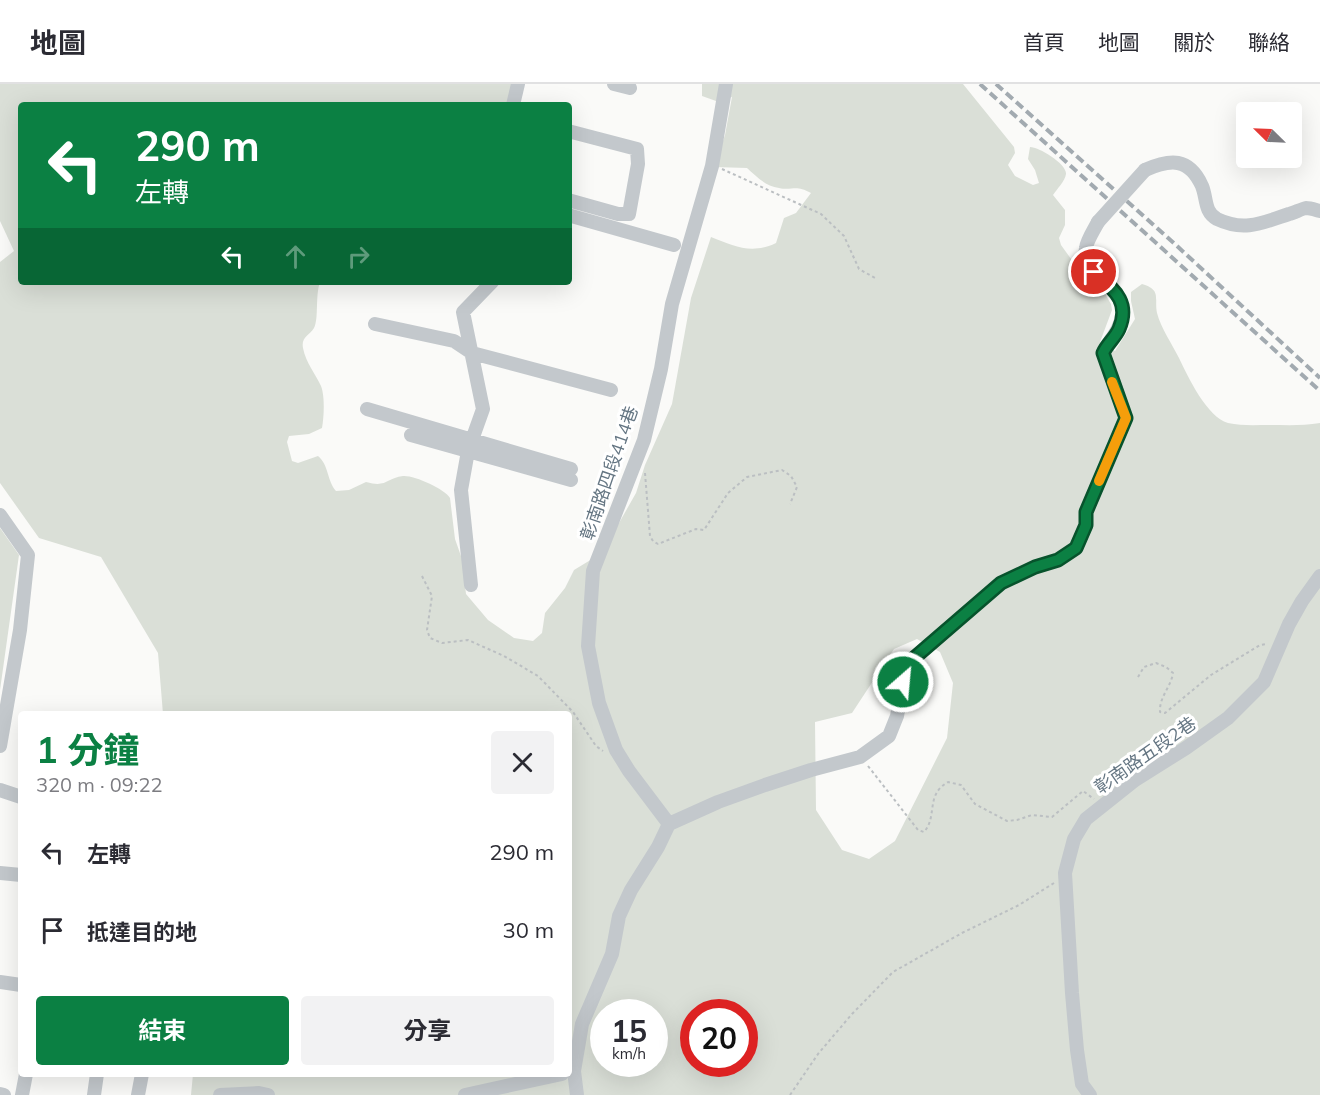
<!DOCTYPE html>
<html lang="zh-TW">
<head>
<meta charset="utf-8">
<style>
	body { margin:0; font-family:Mulish,"Noto Sans TC",sans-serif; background:#f2f2f3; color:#2b2b33; height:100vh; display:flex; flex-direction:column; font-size:22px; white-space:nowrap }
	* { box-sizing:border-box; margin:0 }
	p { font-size:20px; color:#7c7c81 }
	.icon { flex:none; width:33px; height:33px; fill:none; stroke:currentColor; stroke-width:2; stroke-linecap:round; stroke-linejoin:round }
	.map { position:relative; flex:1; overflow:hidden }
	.details { position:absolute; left:18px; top:627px; width:554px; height:366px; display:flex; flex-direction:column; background:#fff; border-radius:6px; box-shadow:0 6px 24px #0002 }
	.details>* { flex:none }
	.top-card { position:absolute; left:18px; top:18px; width:554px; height:183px; border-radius:6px; box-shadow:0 6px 24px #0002; background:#0b8043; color:#fff; overflow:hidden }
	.needle { width:39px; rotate:294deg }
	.tools { position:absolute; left:1236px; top:18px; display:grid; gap:12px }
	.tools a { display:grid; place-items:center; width:66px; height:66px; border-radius:6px; background:#fff; box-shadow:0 6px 24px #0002; font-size:30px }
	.speed { position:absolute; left:590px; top:915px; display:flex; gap:12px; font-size:30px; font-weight:700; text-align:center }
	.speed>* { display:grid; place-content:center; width:78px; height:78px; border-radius:50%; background:#fff; box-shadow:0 6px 24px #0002; line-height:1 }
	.speed small { font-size:15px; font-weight:400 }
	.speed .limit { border:9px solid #d22; background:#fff; color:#111 }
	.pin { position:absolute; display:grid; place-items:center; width:51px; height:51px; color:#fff; margin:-26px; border:3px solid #fff; border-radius:50%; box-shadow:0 2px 6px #0007 }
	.me { position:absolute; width:66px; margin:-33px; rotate:27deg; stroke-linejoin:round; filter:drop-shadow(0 0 4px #0008) }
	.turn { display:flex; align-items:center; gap:21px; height:126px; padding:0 18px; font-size:27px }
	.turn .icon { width:78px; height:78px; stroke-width:2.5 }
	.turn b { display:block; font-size:42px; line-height:51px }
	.lanes { display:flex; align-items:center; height:57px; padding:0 18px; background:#0003; justify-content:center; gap:30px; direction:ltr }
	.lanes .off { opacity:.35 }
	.round { display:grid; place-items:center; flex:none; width:63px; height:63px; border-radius:6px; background:#f2f2f3 }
	.summary { display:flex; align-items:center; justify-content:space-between; height:102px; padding:0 18px }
	h1 { font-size:36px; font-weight:700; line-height:45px; color:#0b8043 }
	.action { display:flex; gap:12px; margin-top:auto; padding:12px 18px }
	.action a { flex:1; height:69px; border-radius:6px; background:#0b8043; color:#fff; font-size:24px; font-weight:700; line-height:69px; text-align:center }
	.action a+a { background:#f2f2f3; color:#2b2b33 }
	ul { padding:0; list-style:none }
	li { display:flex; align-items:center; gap:18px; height:78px; padding:0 18px }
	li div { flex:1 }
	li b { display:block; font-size:22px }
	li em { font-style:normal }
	header { display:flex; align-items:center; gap:36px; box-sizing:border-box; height:84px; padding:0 30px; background:#fff; border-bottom:2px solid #e1e1e2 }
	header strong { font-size:28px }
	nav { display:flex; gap:33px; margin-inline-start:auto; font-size:21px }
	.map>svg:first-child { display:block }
	.green { fill:#dadfd7; fill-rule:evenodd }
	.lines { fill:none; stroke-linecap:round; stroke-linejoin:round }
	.path { stroke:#bbbfc2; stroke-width:2; stroke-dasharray:3 3; stroke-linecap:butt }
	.minor { stroke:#c3c8cc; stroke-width:14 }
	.rail { stroke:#a2aab0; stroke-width:4; stroke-dasharray:9 4.5; stroke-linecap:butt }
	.minor-bridge { stroke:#c3c8cc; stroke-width:14 }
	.route-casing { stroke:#07532c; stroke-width:15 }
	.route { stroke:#0b8043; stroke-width:10 }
	.slow { stroke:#f59e0b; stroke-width:10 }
	.labels { text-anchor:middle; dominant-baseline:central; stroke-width:6; stroke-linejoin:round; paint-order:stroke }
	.street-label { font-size:18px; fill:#657683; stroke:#fff }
</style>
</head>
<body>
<header>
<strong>地圖</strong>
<nav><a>首頁</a><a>地圖</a><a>關於</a><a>聯絡</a></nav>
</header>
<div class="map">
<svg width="1320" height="1011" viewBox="0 0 1320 1011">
	<rect width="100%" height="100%" fill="#fafaf8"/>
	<path class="green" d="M0 0H513L510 21H21V198H320C315 212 319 235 314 244 309 252 301 253 303 264 306 279 315 289 321 302 325 312 324 333 322 344L309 350 289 352 287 358 292 377 298 379 318 372C329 381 327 397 336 407L349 406 366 398C387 404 386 394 403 392 414 391 445 405 450 414L455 455 462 475 466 510 488 536 514 554 533 557 542 549 545 529 565 504 574 486 602 469 636 409 645 381 672 320 691 214 711 153C734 162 751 171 776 159L784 134 796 129 811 109C795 100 793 107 779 104 765 102 756 92 747 84L714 83 725 51 732 13 716 17 702 12V0H963L1014 63 1015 69 1008 81 1015 92 1033 101 1039 99 1035 86 1028 75 1030 63C1039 63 1067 80 1066 90 1065 97 1057 105 1053 111L1065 126V141L1059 154 1061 161 1079 186 1104 208 1111 220 1112 226 1100 258 1115 267 1135 235 1131 217V208L1142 200C1162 206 1154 214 1157 229 1161 244 1172 260 1179 274 1188 293 1207 333 1228 339 1241 342 1256 341 1270 341 1286 341 1303 342 1320 339V1011H191L193 990H568V630H163L158 569 101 473 39 454 0 399V178L14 167 0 137ZM917 555 940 568 953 599 947 654 895 757 869 775 842 766 816 726 815 638 852 629 894 565ZM603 928H654V980H603ZM693 928H744V980H693Z
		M0 444 19 471 0 606Z"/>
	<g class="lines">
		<path class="path" d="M722 85 821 130 844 152 859 185 875 194
			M645 389 650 452 653 457 658 460 696 445 704 446 728 409 747 393 782 386 791 392 797 403 790 420
			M422 492 432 512 427 546 430 554 442 559 468 556 504 572 538 592 573 628 596 662 603 667
			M1138 593 1144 583 1156 579 1166 583 1173 589C1171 603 1159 613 1160 628L1165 629 1211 591 1260 561 1267 560
			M868 682 911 737 918 746 924 748C938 732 925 711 948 698L961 701 975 720 1007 737 1017 736 1032 731 1052 733 1083 707 1094 715
			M790 1011 818 970 852 930 893 888 962 849 1019 821 1054 799"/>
		<path class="minor" d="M614 0 630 4
			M513 21 518 0
			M568 47 637 65 638 80 629 130H618L568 116
			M1145 86C1170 75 1189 73 1202 102 1207 114 1204 128 1217 135 1244 148 1262 139 1289 130 1294 129 1301 125 1306 124 1310 124 1316 126 1320 127
			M568 131 674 161
			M375 240 454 257 472 269 611 306
			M367 325 571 385
			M411 351 571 396
			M0 431 28 471 20 546 0 662
			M471 501 461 406 468 367 483 325 463 228 492 198
			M0 706 21 713
			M669 740 629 687 616 666 599 619 588 562 593 487 644 356 661 285 672 220 712 82 726 0
			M0 789 21 791
			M0 898 21 901
			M0 1010 4 1011
			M22 1011 26 990
			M94 1011 97 990
			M138 1011 142 990
			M220 1011 259 1009 268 1011
			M465 1011 562 990
			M577 1011 574 987 582 940 612 870 619 832 631 806 658 763 669 740 718 718 765 701 811 686 860 673 889 652 897 632 906 581 1001 499 1035 483 1058 476 1076 464 1086 441V428L1126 334 1103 269C1109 256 1120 247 1122 231 1127 201 1080 194 1086 164 1087 156 1094 146 1098 138
			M1090 1011 1082 1000 1077 966 1072 909 1065 789 1074 755 1086 735 1135 696 1186 664 1228 634 1264 598 1289 540 1302 517 1320 492"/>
		<path class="rail" d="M980 0 1320 307
			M996 0 1177 162 1320 294"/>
		<path class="minor-bridge" d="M1098 138 1145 86"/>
	</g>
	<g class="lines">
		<defs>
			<path id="route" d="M903 598 906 581 1001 499 1035 483 1058 476 1076 464 1086 441V428L1126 334 1103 269C1107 260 1115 254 1119 245 1131 217 1113 205 1094 188"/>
		</defs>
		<use href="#route" class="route-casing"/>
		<use href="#route" class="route"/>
		<path class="slow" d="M1099 397 1126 334 1112 298"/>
	</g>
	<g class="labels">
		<g class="street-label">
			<text transform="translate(609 389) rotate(-71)">彰南路四段414巷</text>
			<text transform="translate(1145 671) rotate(-35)">彰南路五段2巷</text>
		</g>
	</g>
</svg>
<div class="tools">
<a><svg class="needle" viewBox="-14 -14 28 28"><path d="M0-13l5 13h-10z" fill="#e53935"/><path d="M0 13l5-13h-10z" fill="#7c7c81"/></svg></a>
</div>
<div class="speed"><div>15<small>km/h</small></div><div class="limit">20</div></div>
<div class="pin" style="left:1094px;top:188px;background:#d93025"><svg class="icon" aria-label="arrive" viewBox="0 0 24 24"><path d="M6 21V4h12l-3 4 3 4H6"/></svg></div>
<svg class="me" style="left:903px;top:598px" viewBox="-20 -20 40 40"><circle r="17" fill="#0b8043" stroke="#fff" stroke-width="3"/><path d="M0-11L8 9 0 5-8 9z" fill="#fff"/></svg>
<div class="top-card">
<div class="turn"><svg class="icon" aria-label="left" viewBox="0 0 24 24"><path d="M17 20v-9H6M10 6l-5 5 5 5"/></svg><div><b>290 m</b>左轉</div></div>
<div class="lanes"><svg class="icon" aria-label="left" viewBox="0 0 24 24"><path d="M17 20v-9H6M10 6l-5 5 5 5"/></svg><svg class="icon off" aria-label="ahead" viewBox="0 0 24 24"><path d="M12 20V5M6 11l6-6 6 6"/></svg><svg class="icon off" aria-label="right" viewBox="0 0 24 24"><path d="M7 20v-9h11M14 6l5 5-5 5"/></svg></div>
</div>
<section class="details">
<div class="summary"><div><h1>1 分鐘</h1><p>320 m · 09:22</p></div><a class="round"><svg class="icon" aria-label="close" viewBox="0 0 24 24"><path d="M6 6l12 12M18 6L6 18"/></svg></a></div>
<ul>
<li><svg class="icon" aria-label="left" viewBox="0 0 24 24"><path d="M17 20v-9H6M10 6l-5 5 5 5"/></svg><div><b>左轉</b></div><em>290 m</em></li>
<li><svg class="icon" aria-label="arrive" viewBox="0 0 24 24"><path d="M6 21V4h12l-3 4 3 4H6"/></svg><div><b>抵達目的地</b></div><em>30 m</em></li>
</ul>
<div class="action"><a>結束</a><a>分享</a></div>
</section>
</div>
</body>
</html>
